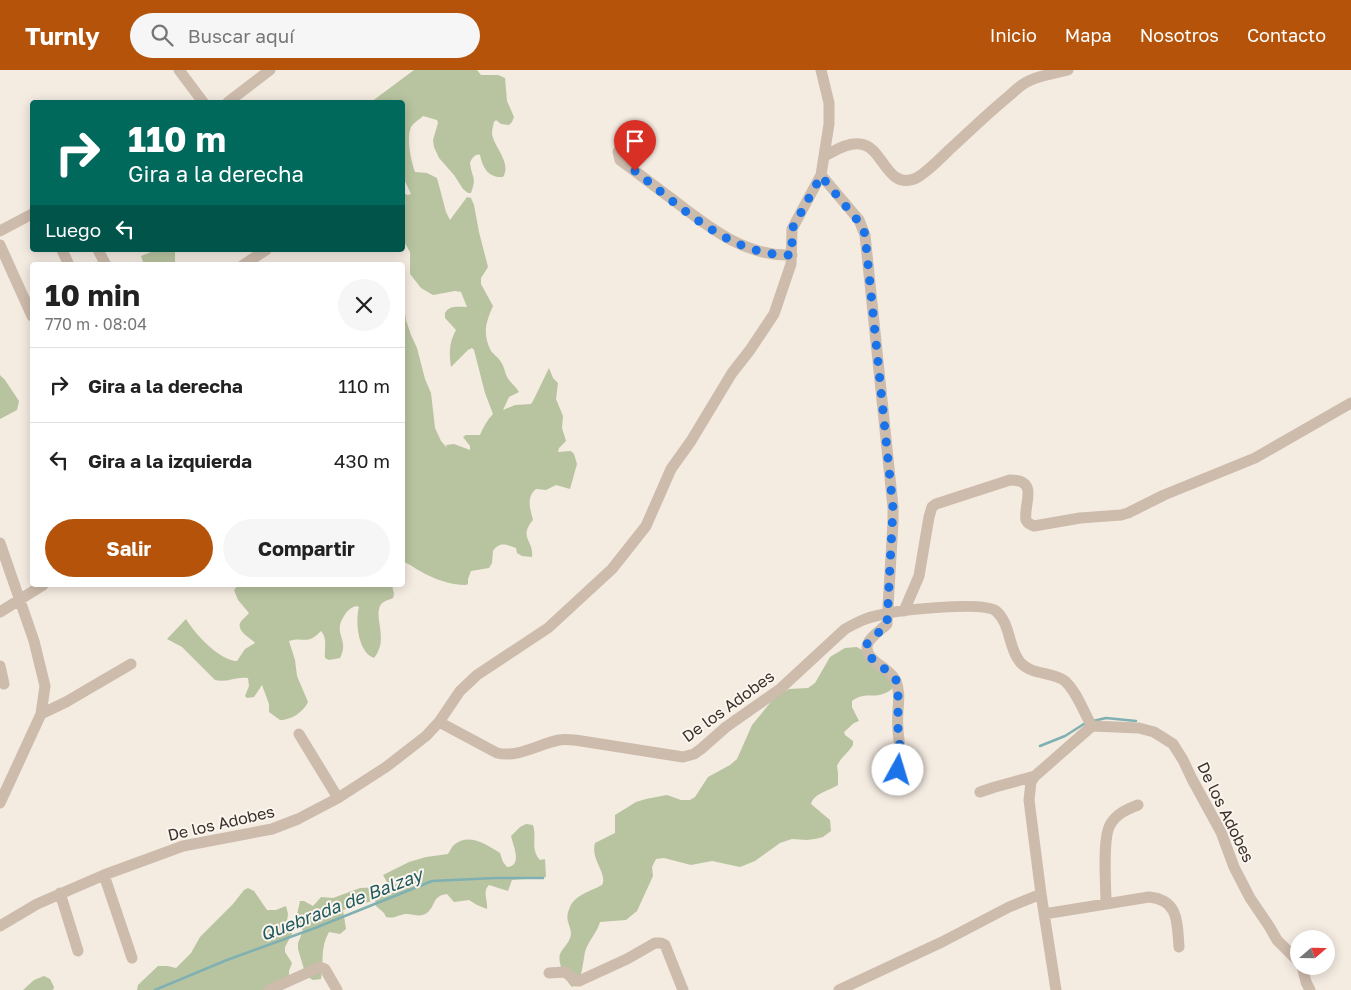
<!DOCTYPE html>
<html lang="es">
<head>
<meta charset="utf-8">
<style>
	body { margin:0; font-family:"Golos Text",sans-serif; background:#f6f6f6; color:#222; height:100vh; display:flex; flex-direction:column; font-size:19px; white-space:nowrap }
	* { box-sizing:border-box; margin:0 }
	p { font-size:16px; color:#767676 }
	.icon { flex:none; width:28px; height:28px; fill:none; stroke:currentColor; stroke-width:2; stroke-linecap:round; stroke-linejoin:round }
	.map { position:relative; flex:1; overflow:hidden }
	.sheet { position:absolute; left:30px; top:192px; width:375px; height:325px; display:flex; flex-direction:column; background:#fff; border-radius:5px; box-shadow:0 2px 12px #0003 }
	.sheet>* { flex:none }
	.hud { position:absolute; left:30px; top:30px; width:375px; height:152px; border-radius:5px; box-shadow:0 2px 12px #0003; background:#00695c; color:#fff; overflow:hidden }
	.needle { width:32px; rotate:70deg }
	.buttons { position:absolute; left:1290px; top:860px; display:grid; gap:10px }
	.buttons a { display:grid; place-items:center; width:45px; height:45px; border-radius:50%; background:#fff; box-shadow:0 2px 12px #0003; font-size:25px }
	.pin { position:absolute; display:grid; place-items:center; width:42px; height:42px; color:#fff; margin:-51px -21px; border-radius:50% 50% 50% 0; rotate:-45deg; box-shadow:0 0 5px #0007 }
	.pin .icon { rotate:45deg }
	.me { position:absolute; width:55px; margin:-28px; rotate:6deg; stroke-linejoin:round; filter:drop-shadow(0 0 4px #0008) }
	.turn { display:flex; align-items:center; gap:18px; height:105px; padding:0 15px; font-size:22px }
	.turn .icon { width:65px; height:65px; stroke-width:2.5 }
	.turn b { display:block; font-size:35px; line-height:42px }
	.then { display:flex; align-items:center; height:48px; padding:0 15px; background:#0003; gap:10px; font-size:19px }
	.round { display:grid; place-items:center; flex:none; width:52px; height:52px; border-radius:26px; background:#f6f6f6 }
	.summary { display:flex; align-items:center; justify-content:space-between; height:85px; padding:0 15px }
	h1 { font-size:30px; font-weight:700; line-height:38px }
	.cta { display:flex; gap:10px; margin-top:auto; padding:10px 15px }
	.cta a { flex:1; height:58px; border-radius:30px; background:#b45309; color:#fff; font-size:20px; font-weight:700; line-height:58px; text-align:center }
	.cta a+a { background:#f6f6f6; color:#222 }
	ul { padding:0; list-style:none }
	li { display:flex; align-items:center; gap:15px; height:75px; padding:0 15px; border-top:1px solid #e0e0e0 }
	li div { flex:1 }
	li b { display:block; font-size:19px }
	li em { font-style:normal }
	header { display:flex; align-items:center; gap:30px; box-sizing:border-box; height:70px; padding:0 25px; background:#b45309; color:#fff }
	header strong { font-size:24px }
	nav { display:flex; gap:28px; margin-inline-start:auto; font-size:18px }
	.search { width:350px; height:45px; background:#f6f6f6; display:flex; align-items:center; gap:12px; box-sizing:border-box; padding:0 18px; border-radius:28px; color:#767676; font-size:19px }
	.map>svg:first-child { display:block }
	.green { fill:#b8c4a0 }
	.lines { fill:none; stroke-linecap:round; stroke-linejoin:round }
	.stream { stroke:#7fb0b2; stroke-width:2.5 }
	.minor { stroke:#cdbbac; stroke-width:11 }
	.route { stroke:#1a73e8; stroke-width:9; stroke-dasharray:0 16.2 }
	.labels { text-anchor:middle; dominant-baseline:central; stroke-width:4; stroke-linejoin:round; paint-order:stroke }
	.street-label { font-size:16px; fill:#3b302b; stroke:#fbf5ee }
	.water-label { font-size:18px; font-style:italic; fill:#1f5a5e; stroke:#fbf5ee }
</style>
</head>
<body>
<header>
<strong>Turnly</strong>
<div class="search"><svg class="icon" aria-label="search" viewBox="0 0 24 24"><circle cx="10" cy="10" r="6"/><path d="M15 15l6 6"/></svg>Buscar aquí</div>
<nav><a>Inicio</a><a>Mapa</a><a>Nosotros</a><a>Contacto</a></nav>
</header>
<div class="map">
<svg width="1351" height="920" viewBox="0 0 1351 920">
	<rect width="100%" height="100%" fill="#f4ebe1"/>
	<path class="green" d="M414 0H477L481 5H498L505 8 507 31 514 47 512 52 509 55 501 54 496 50 494 52C493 56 492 60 492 64 494 77 512 93 503 107 488 108 483 98 480 85 476 83 471 89 470 93 472 109 477 106 471 123H468L463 119 454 105 439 88 434 77 433 70 438 53 437 50 423 46C419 50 414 52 411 57 406 68 411 91 415 102L427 103 437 108 446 142 450 150 467 127 471 128 474 135 479 162 488 197 481 208V214L493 236C486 252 482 263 491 281 494 285 499 288 501 292 505 298 505 305 509 310 513 315 516 317 519 322L509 327 503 340 515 335 531 334 533 331 549 298 553 308 558 313 556 329 563 346 562 358 566 371 559 378 558 382 571 381 574 384 577 394 570 419 556 415 546 420 536 419C526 427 530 439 533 450 518 468 534 470 532 487L522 486 517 483 516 478C507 475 500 471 493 481L492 493 489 498 471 501 468 509V514L466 515C450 515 434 509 420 501 414 498 409 493 403 492V229L406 250 411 265 417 278 425 309 431 323 435 358 441 371 447 378 446 375 454 374 470 380V376L463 367 466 365H480C483 358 487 350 493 344L485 323 474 280 472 278 468 280 451 297C449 283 449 273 456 260L445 248V243C449 235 459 237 467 237L461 222 455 221 433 225 421 218 410 204V182L403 170V122L407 125 411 124 403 107 402 32H371Z
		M156 180H175V195H144L141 186Z
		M0 305 5 310 19 331 17 340 0 349Z
		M238 515H392L394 524 393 528C389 530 382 531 380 536 374 550 389 569 374 588 358 582 355 552 359 537L356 536C350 538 347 541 344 546 332 564 350 569 340 588L329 590 325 588C324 578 328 569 321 561 307 576 304 566 289 571L295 590 297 606 308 632C303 642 292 650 280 650L269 642V634L262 615 254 627 247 628 245 626 249 616 248 608C237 606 226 613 215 610L182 577 167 569 186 549C194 563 220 591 237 591L245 579 255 573C251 568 237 562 240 553 242 549 247 546 249 543L238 530 234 520Z
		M857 577C872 586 893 593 901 610 880 636 868 618 852 631V637L859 651 854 653 844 662 845 665 853 671V675C848 683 841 687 837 696L838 703V715C829 721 814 723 811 734L830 750 831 761 823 767 815 769 807 770 792 769 780 773 755 791 740 797 712 791 691 795 664 788 656 789 652 797 653 806 637 841 626 850 600 852C597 863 588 871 585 882 583 893 582 904 578 914L572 917C566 911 557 893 560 884 563 877 571 872 571 863 570 853 564 850 570 837 575 825 591 821 602 815 608 804 590 789 595 773L615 763V745L636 732 646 729 667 725 681 730H690L695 727 708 707 730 695 737 689 752 655 775 627 789 619 808 618 815 613 830 587 845 578Z
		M526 754 533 755C537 767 530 779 540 790L545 789 546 807 512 810 508 821 489 815C482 822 488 830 487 839L477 835 469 830 454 832 447 824C432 826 436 835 428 842 420 849 413 843 405 844 397 845 396 849 386 847L384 843 376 836 375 830 343 840 346 859 340 864 329 862C320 877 324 892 321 909L313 910 306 906 298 879V873L303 861 296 849 300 831H304L313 836 321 827 333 828 360 818 384 817 387 812 383 805 409 792 426 787 448 784C450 781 452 776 455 774 470 763 487 775 500 783L503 792 507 797C523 796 513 775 511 766L520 757Z
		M248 818 254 821 267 840H276L286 836 288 844 287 851 291 858 292 864 285 877V882L292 893 289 901V906L274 920H137L138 915 158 896H167L176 898 191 883 200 867 233 834 244 820Z
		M44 906 50 909 54 917 53 920H23L34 910Z"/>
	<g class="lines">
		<path class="stream" d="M1093 651 1106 648 1136 651
			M1040 676 1065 666 1087 652
			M155 920 227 890 315 858 432 811 495 808H543"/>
		<path class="minor" d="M179 0 203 32
			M228 32 270 0
			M628 64 618 82 620 90C639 104 657 118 676 132 710 158 746 187 792 185
			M824 86C835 81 848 72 860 74 883 76 886 119 914 109 923 106 942 87 949 80 969 62 988 43 1009 26 1016 20 1022 13 1031 10 1042 5 1056 3 1068 0
			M821 105 859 150 865 165 893 437V452L887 554C881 560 867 569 867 577 866 591 890 598 896 611 902 626 896 642 898 658 898 668 901 678 900 688 899 696 897 701 893 706
			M0 161 32 144
			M0 175 32 246
			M62 180 69 195
			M98 180 106 195
			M243 195 266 180
			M0 473 34 571 45 616 41 644 0 733
			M904 541 919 506 929 447 932 437 936 434 1010 410C1040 410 1023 434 1026 450L1028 453 1034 456 1080 448 1121 445 1128 443 1164 425 1255 388 1351 333
			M0 542 43 515
			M0 596 4 614
			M41 644 66 632 131 594
			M439 652 497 683C519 688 538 674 559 670 564 669 570 670 575 670L683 687 694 684 701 679 726 657 780 619 845 559C856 553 867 547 880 545 898 540 983 531 996 541 1011 554 1008 578 1020 592 1032 606 1052 601 1065 611 1078 623 1083 642 1092 656
			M1092 656 1139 658 1154 662 1173 674 1183 690 1192 709 1221 762 1234 797 1250 828 1269 856 1277 870 1299 892
			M299 664 338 728
			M980 722 995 717 1035 706
			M104 805 132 888
			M60 823 78 881
			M1106 834C1106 816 1102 769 1110 755 1116 744 1127 739 1138 735
			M1044 844 1149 827C1179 830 1177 852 1179 877
			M0 856 37 834 104 805 183 776 272 759 298 749 338 728 386 697 426 666 439 652 460 621 477 605 548 558 612 499 646 456 671 399 691 371 732 303 750 280 774 244 791 194 792 159 821 105 829 54V33L821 0
			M1302 896 1306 912 1310 920
			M549 903 565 902 576 911H579L627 889 655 873H661L665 875 683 920
			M269 920 320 897 325 899 337 920
			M839 920 942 872 1009 837 1041 824
			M1056 920 1041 824 1029 730 1031 712 1035 706 1092 656"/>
	</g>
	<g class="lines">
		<path class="route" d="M635 101C680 136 731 187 792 185V159L821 106 863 157 865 165 893 438 887 554 867 574V579L870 587 891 604 896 610 898 620V659L900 678 898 700"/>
	</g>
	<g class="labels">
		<g class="street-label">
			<text transform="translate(728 636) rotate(-36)">De los Adobes</text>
			<text transform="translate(1226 742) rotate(64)">De los Adobes</text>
			<text transform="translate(221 753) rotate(-13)">De los Adobes</text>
		</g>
		<g class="water-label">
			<text transform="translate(341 834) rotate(-21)">Quebrada de Balzay</text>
		</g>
	</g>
</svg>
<div class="buttons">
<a><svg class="needle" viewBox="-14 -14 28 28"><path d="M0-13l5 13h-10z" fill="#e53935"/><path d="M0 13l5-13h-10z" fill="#767676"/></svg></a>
</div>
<div class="pin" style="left:635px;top:101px;background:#d93025"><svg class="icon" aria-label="arrive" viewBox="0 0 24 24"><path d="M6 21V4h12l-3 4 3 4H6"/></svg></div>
<svg class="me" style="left:898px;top:700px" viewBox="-20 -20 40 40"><circle r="19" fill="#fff"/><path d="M0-13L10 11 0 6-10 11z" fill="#1a73e8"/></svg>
<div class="hud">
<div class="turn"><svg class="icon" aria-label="right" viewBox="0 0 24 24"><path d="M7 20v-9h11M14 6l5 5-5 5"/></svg><div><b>110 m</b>Gira a la derecha</div></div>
<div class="then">Luego<svg class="icon" aria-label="left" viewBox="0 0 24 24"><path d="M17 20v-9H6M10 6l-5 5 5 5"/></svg></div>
</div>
<section class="sheet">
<div class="summary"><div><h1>10 min</h1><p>770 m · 08:04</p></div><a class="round"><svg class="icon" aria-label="close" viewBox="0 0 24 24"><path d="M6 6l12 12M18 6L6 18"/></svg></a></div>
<ul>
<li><svg class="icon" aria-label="right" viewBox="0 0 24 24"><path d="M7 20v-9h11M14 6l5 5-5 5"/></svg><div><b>Gira a la derecha</b></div><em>110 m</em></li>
<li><svg class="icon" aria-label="left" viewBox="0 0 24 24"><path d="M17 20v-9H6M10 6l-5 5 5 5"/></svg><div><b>Gira a la izquierda</b></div><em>430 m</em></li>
</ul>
<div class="cta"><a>Salir</a><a>Compartir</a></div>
</section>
</div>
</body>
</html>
